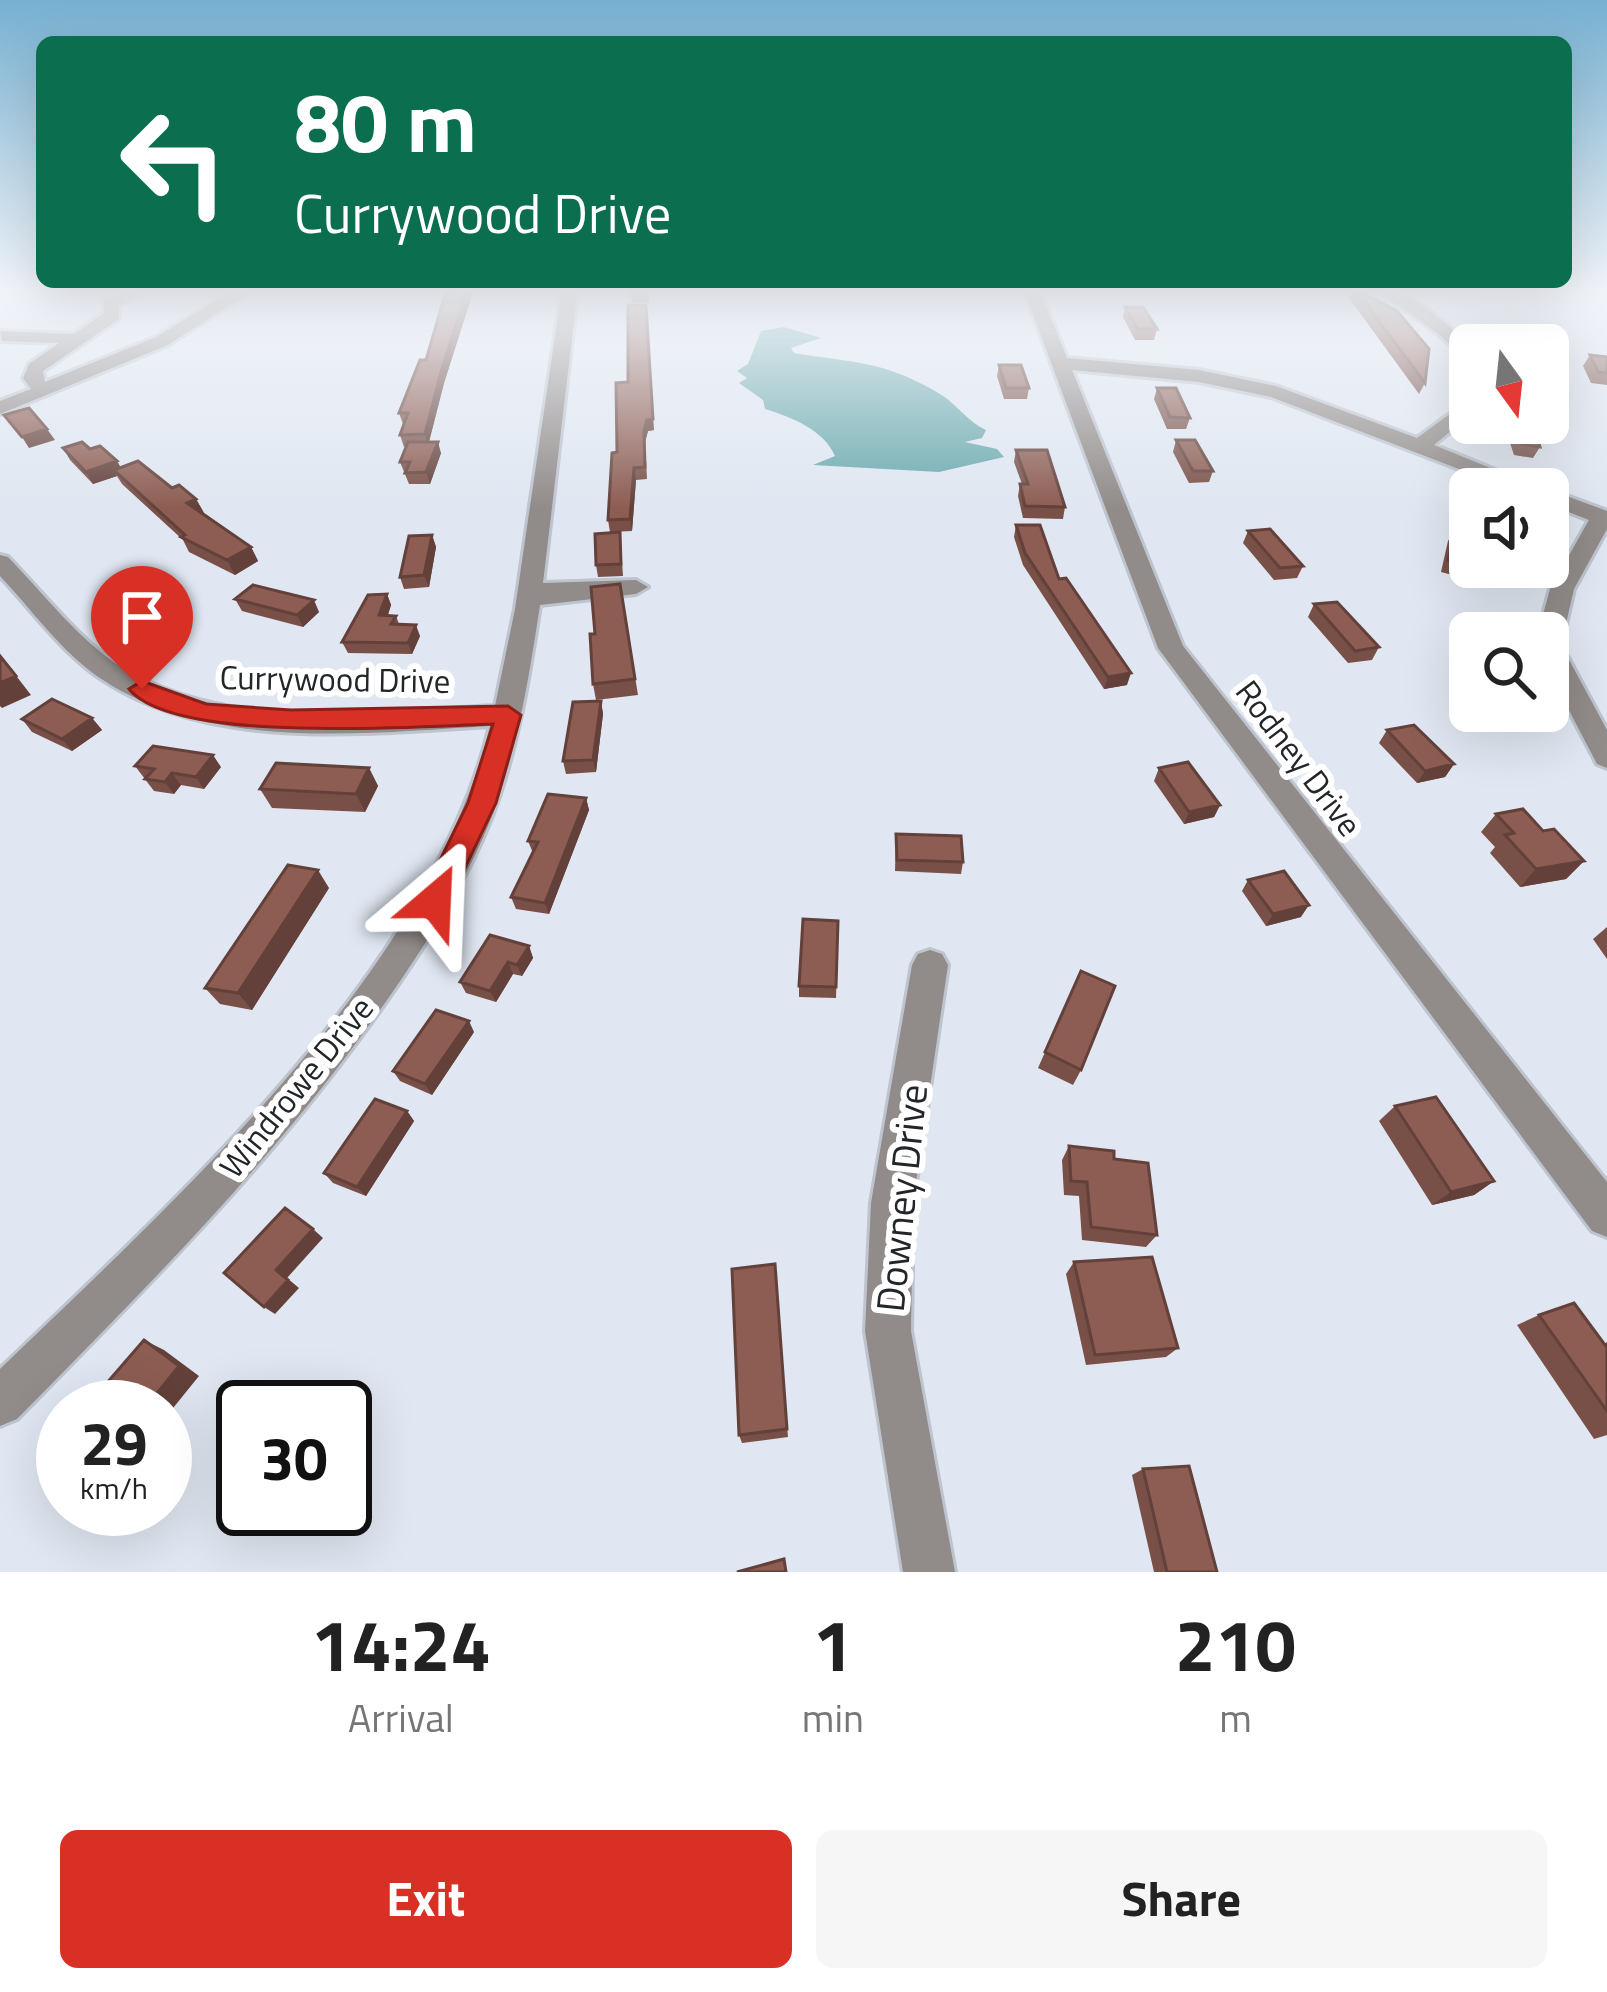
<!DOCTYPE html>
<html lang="en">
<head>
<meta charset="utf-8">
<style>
	body { margin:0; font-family:"Titillium Web",sans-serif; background:#f6f6f6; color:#222; height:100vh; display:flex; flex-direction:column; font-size:45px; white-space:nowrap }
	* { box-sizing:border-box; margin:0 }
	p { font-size:39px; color:#767676 }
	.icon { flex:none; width:66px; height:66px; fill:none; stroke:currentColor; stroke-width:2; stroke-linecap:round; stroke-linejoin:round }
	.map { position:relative; height:1572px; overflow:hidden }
	.drawer { display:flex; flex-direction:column; background:#fff; flex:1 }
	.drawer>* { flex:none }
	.hud { position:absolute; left:36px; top:36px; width:1536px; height:252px; border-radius:18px; box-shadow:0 12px 48px #0002; background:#0b6e4f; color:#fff; overflow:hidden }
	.needle { width:78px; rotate:165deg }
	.controls { position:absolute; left:1449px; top:324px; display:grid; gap:24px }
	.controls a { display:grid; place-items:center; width:120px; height:120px; border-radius:18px; background:#fff; box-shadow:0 12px 48px #0002; font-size:60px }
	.speed { position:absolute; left:36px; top:1380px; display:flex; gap:24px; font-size:60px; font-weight:700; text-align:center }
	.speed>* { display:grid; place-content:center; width:156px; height:156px; border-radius:50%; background:#fff; box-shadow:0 12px 48px #0002; line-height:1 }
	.speed small { font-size:30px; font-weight:400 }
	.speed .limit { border:6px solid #111; border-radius:18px; background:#fff; color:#111 }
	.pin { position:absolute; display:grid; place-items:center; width:102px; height:102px; color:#fff; margin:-123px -51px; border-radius:50% 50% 50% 0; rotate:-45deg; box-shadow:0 0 12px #0007 }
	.pin .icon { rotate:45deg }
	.me { position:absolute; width:132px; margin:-66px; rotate:26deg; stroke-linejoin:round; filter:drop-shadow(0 0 9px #0008) }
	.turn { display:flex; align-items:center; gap:42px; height:252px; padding:0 60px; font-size:54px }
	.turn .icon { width:156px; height:156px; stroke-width:2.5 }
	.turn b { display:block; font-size:84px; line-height:102px }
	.eta { display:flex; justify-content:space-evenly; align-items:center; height:204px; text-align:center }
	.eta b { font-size:72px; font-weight:700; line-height:84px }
	.action { display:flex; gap:24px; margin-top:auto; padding:24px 60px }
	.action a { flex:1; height:138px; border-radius:18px; background:#d93025; color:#fff; font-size:48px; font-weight:700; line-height:138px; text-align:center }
	.action a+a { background:#f6f6f6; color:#222 }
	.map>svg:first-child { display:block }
	.water { fill:#6baaae }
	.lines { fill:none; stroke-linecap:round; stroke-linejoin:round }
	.minor-casing { stroke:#bec4ce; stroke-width:6 }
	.minor { fill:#918b89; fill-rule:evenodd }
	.wall { fill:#795047 }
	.shaded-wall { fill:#63413a }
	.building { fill:#8d5d53; stroke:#63413a; stroke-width:3 }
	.route { fill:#d93025; stroke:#8d1f18; stroke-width:3 }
	.labels { text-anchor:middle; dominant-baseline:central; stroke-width:12; stroke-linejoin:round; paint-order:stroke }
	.street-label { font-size:33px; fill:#232629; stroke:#fff }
	.near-street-label { font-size:39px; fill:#232629; stroke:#fff }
</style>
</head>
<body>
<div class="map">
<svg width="1607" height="1572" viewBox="0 0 1607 1572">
	<rect width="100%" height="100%" fill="#e0e7f2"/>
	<path class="water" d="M784 327 821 338 791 348 794 353C853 363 881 360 935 391 956 402 965 420 986 430L982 438 965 442 997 449 1004 457 939 472 813 465 835 456C825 431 792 417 765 409L763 400 739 383 747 378 737 371 748 364 761 331Z"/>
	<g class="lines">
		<defs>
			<path id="minor" d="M133 288H154L119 306V319L43 371 45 382 156 337 237 288H256L168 345 0 414V401L31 389 23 378 29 364 59 343 2 341 0 331 74 334 104 313V300Z
				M562 288H578L543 583 636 580 648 587 636 594 540 605C529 677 518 748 492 816 468 878 432 935 394 990 286 1148 151 1283 17 1419L0 1426V1369C176 1199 431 971 490 726 366 733 213 752 103 680 63 654 33 611 0 576V555L8 557C44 594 78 639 121 667 226 734 376 712 495 706L515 609Z
				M1023 288H1039L1067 358 1199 370 1276 386 1417 438 1470 399V415L1434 445 1542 489H1511L1271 397 1199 382 1072 370 1183 646 1607 1182V1237L1592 1231 1158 648Z
				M1374 288C1409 287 1446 322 1470 347V363L1437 333Z
				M1548 489 1607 511V529L1574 589 1561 645 1607 730V768L1597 764 1548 670V633H1538L1550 589 1589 520 1548 504Z
				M930 950 942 954 948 965 913 1203 911 1331 955 1572H903L865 1331 871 1203 912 965 918 954Z"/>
		</defs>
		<use href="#minor" class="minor-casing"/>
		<use href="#minor" class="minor"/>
	</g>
	<path class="wall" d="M649 288V302L632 303 631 293Z
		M1353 288 1425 383 1419 394 1349 298Z
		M472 295 444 383 429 442 441 453 430 484H409L400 462 407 446 404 447 400 435 403 424 399 413 426 360Z
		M1125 307 1157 329 1154 340H1135L1123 317Z
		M1590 355 1607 357V385L1591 383 1583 366Z
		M999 365 1029 388 1027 399H1004L997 376Z
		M616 383 654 430 648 431 645 442 647 479 636 480 632 531 610 532 608 520 617 452Z
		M1157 388 1190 418 1186 429H1167L1154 399Z
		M1508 423H1532L1540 447 1533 458 1514 455 1505 428Z
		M1176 440 1213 471 1209 482 1189 483 1173 452Z
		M63 448 90 449 117 461 120 467 196 499 204 513 251 547 258 561 235 575 189 552 183 540 122 484 117 476 93 484 70 460Z
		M1016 450 1065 507 1063 519 1023 518 1018 496 1020 484H1022L1014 462Z
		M1016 525 1059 579 1127 685 1104 689 1023 565 1014 537Z
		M1455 529 1470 533V567H1478L1471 580 1441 572 1448 541Z
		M1248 531 1303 566 1297 578 1274 580 1243 543Z
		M620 532 623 576 598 577 596 565Z
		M432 535 436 547 429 587 404 589 400 577Z
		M620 584 638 695 596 700 593 684 595 634Z
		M387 594 391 605 388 615 396 616 399 624 420 636 412 654 348 653 342 642Z
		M235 599 319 612 303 627 242 611Z
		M1314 604 1379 647 1372 660 1348 663 1308 617Z
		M601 701 603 714 596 772 566 774 563 761Z
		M92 718 102 730 72 751 32 732 22 719Z
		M1387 730 1454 764 1445 777 1417 783 1379 743Z
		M135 766 221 767 204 789 181 785 174 794 154 791Z
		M369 768 378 786 365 812 272 808 260 789Z
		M1159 768 1220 805 1214 817 1184 824 1154 781Z
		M586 798 589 810 549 914 516 909 511 897 533 853 528 841Z
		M1496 814 1543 831 1584 861 1566 879 1520 887 1490 853 1495 847 1481 832Z
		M896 834 963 862 961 874 895 871Z
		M1248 880 1301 917 1266 926 1242 891Z
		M329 888 252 1010 220 1004 205 988Z
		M838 921 836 998 799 997V986Z
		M1607 927V959L1593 939Z
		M529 946 533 958 522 976 513 974 496 1002 466 993 460 982Z
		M1081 971V1070L1073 1085 1038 1068Z
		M474 1032 432 1095 400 1081 393 1071Z
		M1395 1106 1494 1181 1474 1195 1432 1205 1379 1121Z
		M407 1111 414 1121 366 1196 333 1183 324 1173Z
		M1069 1146 1114 1159 1157 1235 1146 1247 1082 1240 1079 1196 1064 1195 1062 1160Z
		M1074 1262 1178 1348 1166 1357 1086 1365 1066 1274Z
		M775 1264 788 1437 742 1443 739 1435Z
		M1539 1315 1605 1345 1607 1344V1435L1594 1439 1517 1325Z
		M1143 1469 1217 1572H1154L1132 1475Z"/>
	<path class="shaded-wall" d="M468 288H470L472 295 444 383 428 445 425 434 441 372Z
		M646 305 654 430 648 431 645 442 647 479 644 431Z
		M47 429 55 440 29 448 22 437Z
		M438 442 441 453 430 484 426 472Z
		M117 461 124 473 114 470 117 476 93 484 86 472Z
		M634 468 636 480 632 531 630 519Z
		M196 499 204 513 187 503Z
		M432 535 436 547 429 587 424 575Z
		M251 547 258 561 235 575 227 560Z
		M387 594 391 605 384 626 379 615Z
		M314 600 319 612 303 627 297 615Z
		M416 625 420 636 412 654 408 643Z
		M0 655 31 695 2 708 0 706Z
		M1131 673 1127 685 1104 689 1108 677Z
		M601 701 603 714 596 772 593 760Z
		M92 718 102 730 72 751 62 739Z
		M213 755 221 767 204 789 196 777Z
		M1454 764 1445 777 1417 783 1425 771Z
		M369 768 378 786 365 812 356 794Z
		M172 773 181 785 174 794 165 782Z
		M586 798 589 810 549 914 545 903Z
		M1220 805 1214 817 1184 824 1189 812Z
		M1584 861 1566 879 1520 887 1536 869Z
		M318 870 329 888 252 1010 238 993Z
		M1309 905 1301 917 1266 926 1273 914Z
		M529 946 533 958 522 976 517 965Z
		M508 962 513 974 496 1002 490 991Z
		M469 1021 474 1032 432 1095 425 1084Z
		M407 1111 414 1121 366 1196 357 1187Z
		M1494 1181 1474 1195 1432 1205 1451 1192Z
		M313 1229 323 1238 287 1278 299 1288 275 1314 264 1307 276 1270Z
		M144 1340 164 1350 199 1376 165 1418V1407H146Z"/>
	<path class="building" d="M449 288H468L441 372 425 434 400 435 408 413H399L420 360H426L444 298Z
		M631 288H648V292L631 293Z
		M1354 288 1397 311 1429 349 1425 383Z
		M628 305H646L653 419 647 420 644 431 645 467 634 468 630 519 608 520 612 453 617 452 616 383 628 382Z
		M1125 307H1143L1157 329H1138Z
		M1590 355 1607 357V373L1598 372Z
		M999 365H1021L1029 388H1006Z
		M1548 383 1553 384 1550 404H1548Z
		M1157 388H1176L1190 418 1170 417Z
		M29 408 47 429 22 437 4 415Z
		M1513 423H1532L1540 447 1521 444Z
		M1176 440H1195L1213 471H1193Z
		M82 442 90 449 100 446 117 461 86 472 63 448Z
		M408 442H438L426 472 405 473 410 462H400Z
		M1016 450H1047L1065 507 1025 506 1020 484H1028Z
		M138 461 172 488 179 485 196 499 187 503 251 547 227 560 181 537 185 535 114 470Z
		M1016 525H1040L1059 579 1066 578 1131 673 1108 677 1025 553Z
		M1270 529 1303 566 1280 568 1248 531Z
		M1455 529 1470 533V566L1448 560Z
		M620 532 621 564 596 565 595 534Z
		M432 535 424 575 400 577 409 536Z
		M620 584 635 679 593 684 590 634H595L591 587Z
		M253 585 314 600 297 615 235 599Z
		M387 594 379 615 396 616 391 624 416 625 408 643 342 642 368 595Z
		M1337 602 1379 647 1355 651 1314 604Z
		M0 656 16 676 0 683Z
		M52 699 92 718 62 739 22 719Z
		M601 701 593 760 563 761 573 702Z
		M1414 725 1454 764 1425 771 1387 730Z
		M153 746 213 755 196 777 172 773 165 782 145 779 154 769 135 766Z
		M1188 762 1220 805 1189 812 1159 768Z
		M276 763 369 768 356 794 260 789Z
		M548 794 586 798 545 903 511 897 538 842 528 841Z
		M1523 809 1543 831 1554 829 1584 861 1536 869 1505 835 1514 833 1496 814Z
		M896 834 961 836 963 862 897 860Z
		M288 865 318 870 238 993 205 988Z
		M1284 871 1309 905 1273 914 1248 880Z
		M803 919 838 921 836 987 799 986Z
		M490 935 529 946 517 965 508 962 490 991 460 982Z
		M1081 971 1115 986 1081 1070 1045 1052Z
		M436 1010 469 1021 425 1084 393 1071Z
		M1436 1097 1494 1181 1451 1192 1395 1106Z
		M375 1099 407 1111 357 1187 324 1173Z
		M1069 1146 1114 1151V1159L1148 1163 1157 1235 1091 1227 1087 1182 1071 1181Z
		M285 1208 313 1229 276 1270 288 1280 264 1307 224 1273Z
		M1152 1257 1178 1348 1095 1355 1074 1262Z
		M775 1264 787 1429 739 1435 732 1269Z
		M1574 1303 1605 1345 1607 1344V1411L1539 1315Z
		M144 1340 179 1366 146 1407H86Z
		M63 1433V1448L56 1441Z
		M1189 1466 1217 1572H1167L1143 1469Z
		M784 1559 786 1572H737Z"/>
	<linearGradient id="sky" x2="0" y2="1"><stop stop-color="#76b0d1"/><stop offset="0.57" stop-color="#f1f4f9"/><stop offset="1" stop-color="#f1f4f9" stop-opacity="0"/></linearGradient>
	<rect width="1607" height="508" fill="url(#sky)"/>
	<path class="route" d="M142 681 206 704 291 710 508 706 521 715 496 803 445 910 435 913 420 901 468 803 493 724C419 726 175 745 129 689Z"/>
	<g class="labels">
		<g class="street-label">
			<text transform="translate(335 679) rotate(1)">Currywood Drive</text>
			<text transform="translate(1299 758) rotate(53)">Rodney Drive</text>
			<text transform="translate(296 1087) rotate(-51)">Windrowe Drive</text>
		</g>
		<g class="near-street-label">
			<text transform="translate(901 1198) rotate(-84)">Downey Drive</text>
		</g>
	</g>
</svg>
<div class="controls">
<a><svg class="needle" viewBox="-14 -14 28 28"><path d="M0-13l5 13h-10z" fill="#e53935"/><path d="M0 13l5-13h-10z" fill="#767676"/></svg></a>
<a><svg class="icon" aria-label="sound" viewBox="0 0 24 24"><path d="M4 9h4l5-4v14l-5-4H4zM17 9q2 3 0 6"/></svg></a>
<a><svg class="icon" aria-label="search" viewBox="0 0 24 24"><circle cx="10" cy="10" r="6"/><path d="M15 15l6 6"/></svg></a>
</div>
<div class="speed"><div>29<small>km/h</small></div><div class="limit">30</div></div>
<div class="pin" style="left:142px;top:689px;background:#d93025"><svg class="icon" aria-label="arrive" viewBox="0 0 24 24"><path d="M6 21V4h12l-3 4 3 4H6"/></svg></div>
<svg class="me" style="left:435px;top:901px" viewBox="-20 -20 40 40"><path d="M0-17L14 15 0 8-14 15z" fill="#d93025" stroke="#fff" stroke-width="4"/></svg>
<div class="hud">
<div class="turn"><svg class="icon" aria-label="left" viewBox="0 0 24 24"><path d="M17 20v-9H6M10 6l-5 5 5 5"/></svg><div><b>80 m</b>Currywood Drive</div></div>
</div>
</div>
<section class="drawer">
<div class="eta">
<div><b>14:24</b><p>Arrival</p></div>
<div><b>1</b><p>min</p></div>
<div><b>210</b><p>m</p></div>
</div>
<div class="action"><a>Exit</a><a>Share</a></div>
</section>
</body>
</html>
